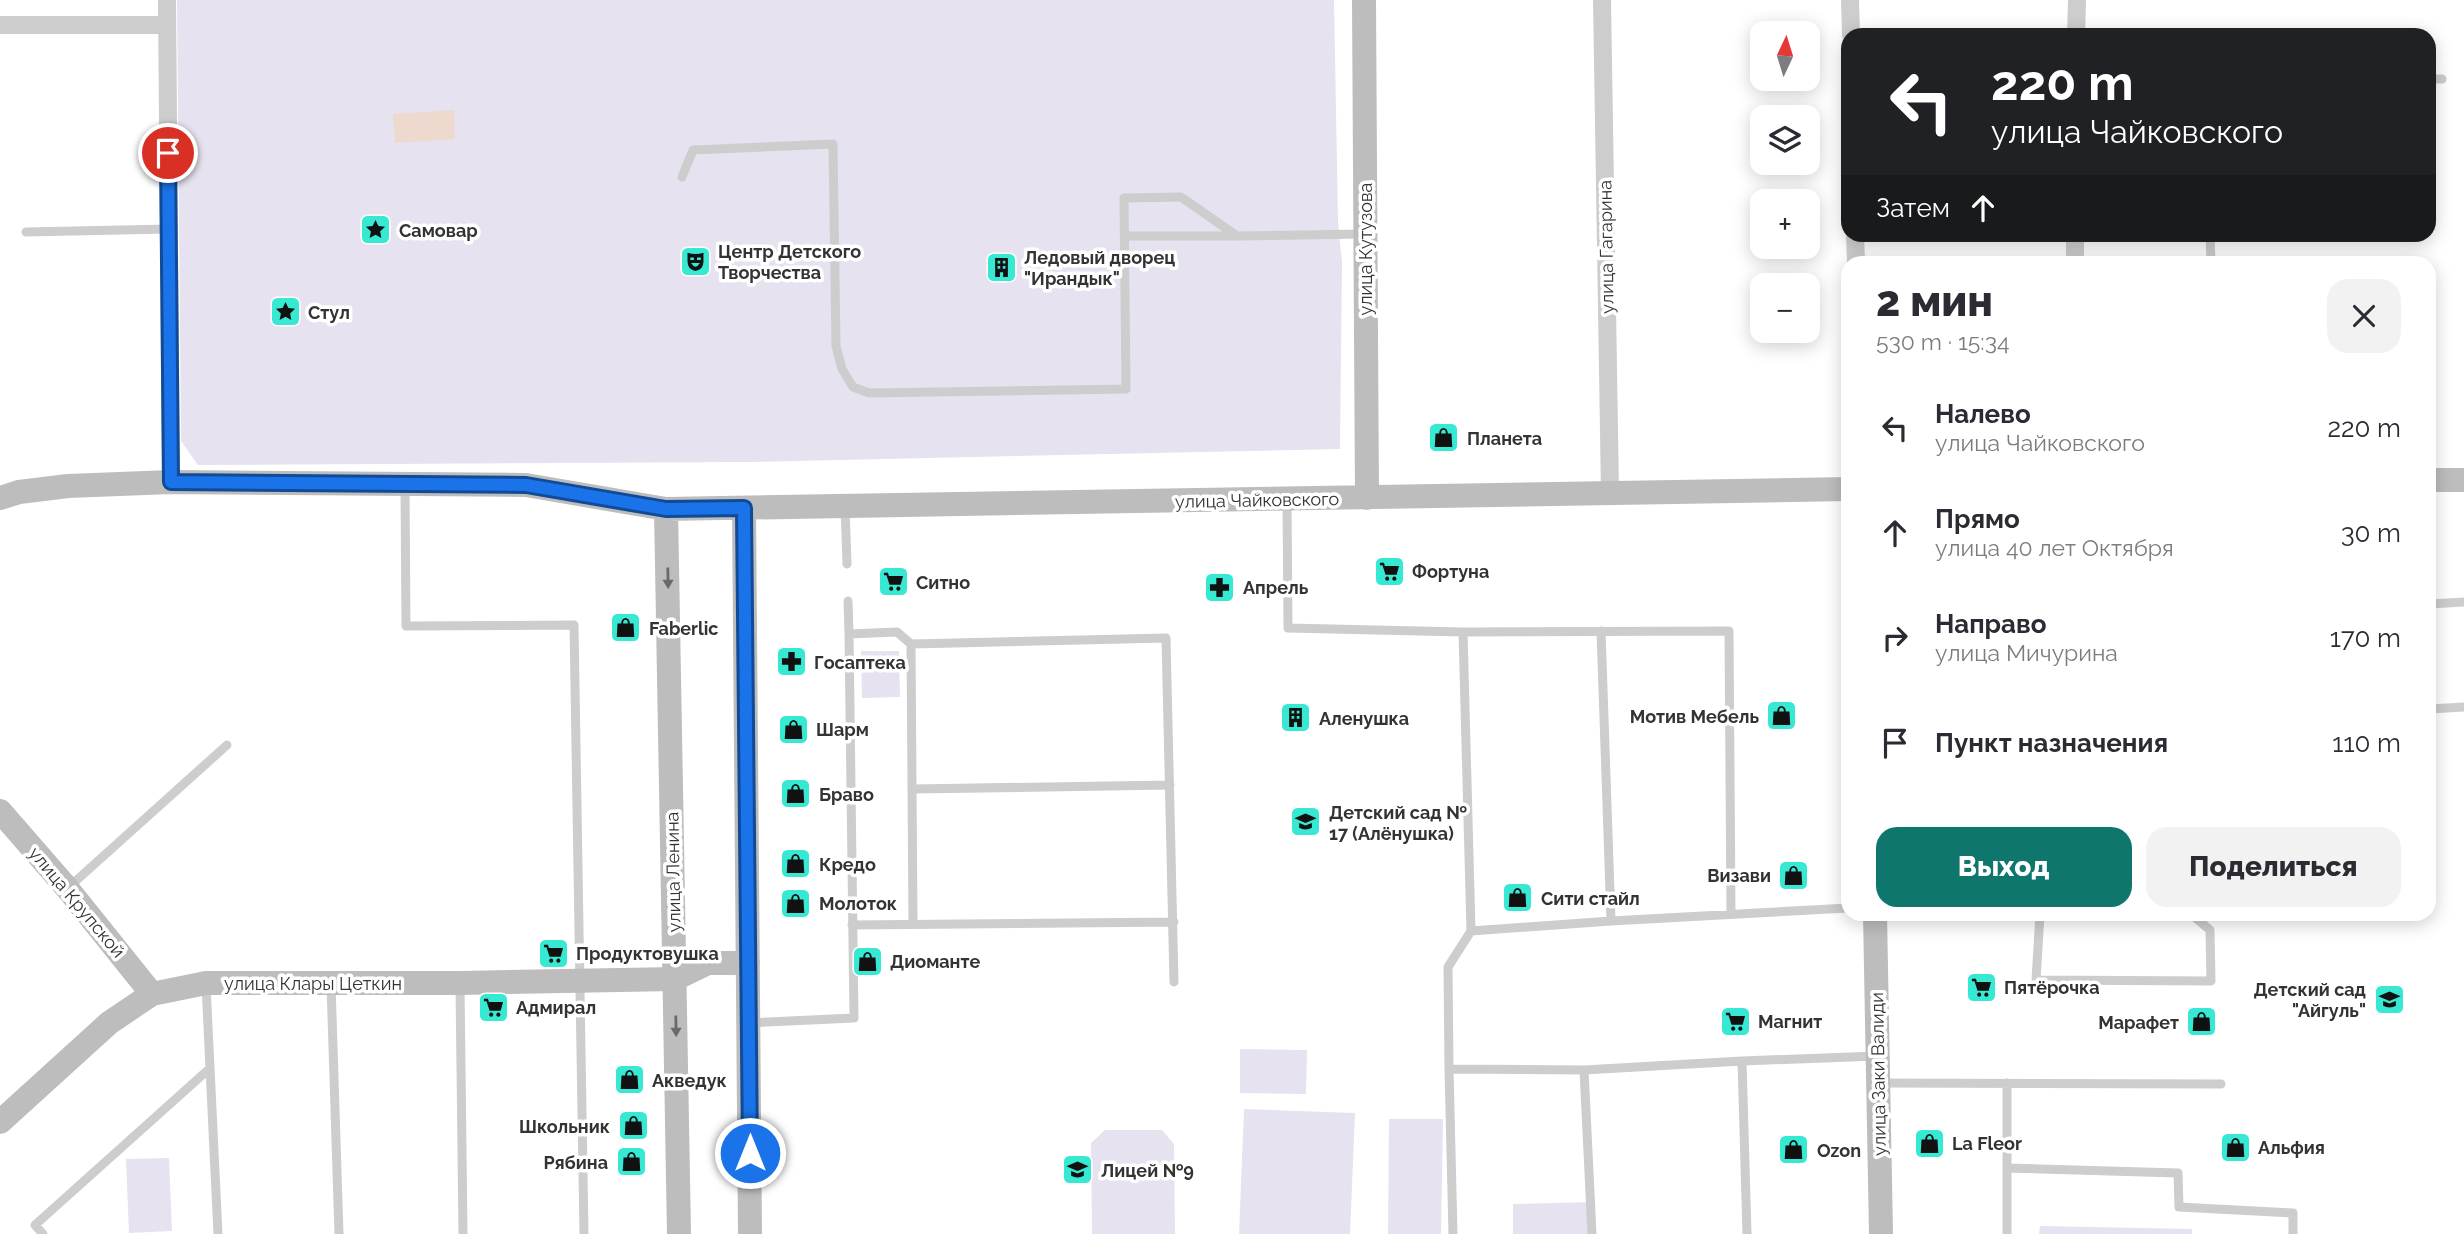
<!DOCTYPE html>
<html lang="ru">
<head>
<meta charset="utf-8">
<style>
	body { margin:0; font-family:Raleway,sans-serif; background:#f2f2f3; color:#2b2b33; height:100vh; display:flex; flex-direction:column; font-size:26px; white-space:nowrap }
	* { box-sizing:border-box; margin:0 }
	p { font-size:23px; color:#7c7c81 }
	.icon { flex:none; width:38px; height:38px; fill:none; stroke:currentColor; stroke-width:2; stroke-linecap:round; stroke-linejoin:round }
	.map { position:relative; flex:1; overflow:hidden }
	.details { position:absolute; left:1841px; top:256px; width:595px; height:665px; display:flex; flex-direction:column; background:#fff; border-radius:21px; box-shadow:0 4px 18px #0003 }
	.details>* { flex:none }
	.banner { position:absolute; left:1841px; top:28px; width:595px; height:214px; border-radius:21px; box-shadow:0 4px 18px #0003; background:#202124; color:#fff; overflow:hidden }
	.needle { width:46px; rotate:4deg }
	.buttons { position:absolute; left:1750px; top:21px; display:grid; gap:14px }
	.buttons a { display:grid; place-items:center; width:70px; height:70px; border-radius:14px; background:#fff; box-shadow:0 4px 18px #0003; font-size:35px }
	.pin { position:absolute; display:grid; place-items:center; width:60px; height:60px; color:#fff; margin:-30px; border:4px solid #fff; border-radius:50%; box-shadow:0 2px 7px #0007 }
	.me { position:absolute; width:77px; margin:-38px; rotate:0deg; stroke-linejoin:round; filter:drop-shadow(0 0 5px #0008) }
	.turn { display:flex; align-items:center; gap:24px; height:147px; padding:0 35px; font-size:32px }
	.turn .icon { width:91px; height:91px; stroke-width:2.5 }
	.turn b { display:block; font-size:49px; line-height:60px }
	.then { display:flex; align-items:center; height:66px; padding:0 35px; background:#0003; gap:14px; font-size:26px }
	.round { display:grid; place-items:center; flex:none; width:74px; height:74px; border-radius:21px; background:#f2f2f3 }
	.headline { display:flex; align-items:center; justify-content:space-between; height:119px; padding:0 35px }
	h1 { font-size:42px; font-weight:800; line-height:52px }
	.action { display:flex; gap:14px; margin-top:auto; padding:14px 35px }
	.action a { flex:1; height:80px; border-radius:21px; background:#0f766e; color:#fff; font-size:28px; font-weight:800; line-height:80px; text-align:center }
	.action a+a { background:#f2f2f3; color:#2b2b33 }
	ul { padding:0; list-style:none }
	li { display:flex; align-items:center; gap:21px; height:105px; padding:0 35px }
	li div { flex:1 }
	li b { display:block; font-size:26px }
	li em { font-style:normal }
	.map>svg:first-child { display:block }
	.green { fill:#e7e2ef }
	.water { fill:#eed9cf }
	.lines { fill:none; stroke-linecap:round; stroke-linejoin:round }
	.lane { stroke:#cdcdcd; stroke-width:9 }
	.street { stroke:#cdcdcd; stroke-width:18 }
	.secondary { stroke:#bdbdbd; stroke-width:24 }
	.oneway { fill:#6a6a6a }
	.route-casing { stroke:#114b97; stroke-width:18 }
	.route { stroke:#1a73e8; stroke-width:12 }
	.labels { text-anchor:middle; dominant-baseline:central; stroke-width:7; stroke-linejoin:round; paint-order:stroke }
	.poi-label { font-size:18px; font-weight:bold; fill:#333; stroke:#fff; text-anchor:start }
	.street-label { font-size:18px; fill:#333; stroke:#fff }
</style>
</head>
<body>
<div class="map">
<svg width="2464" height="1234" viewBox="0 0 2464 1234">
	<rect width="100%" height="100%" fill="#fff"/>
	<path class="green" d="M177 0H1334L1338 221 1342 262 1340 449 748 462 198 465 181 441Z
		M861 651H899L900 697 862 698Z
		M1240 1049 1307 1050 1306 1094 1240 1093Z
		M1244 1109 1355 1113 1350 1234H1239Z
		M1389 1119H1443L1441 1234H1388Z
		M1105 1130H1162L1174 1144 1175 1234H1092L1091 1143Z
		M169 1158 172 1231 129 1233 126 1159Z
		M1594 1202V1234H1513V1204Z
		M2040 1226 2192 1229V1234H2039Z"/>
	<path class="water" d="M454 110 455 139 395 143 393 114Z"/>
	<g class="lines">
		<path class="lane" d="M2429 79H2442
			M682 177 693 150 833 144 836 346 842 369 853 387 869 393 1126 389 1124 198 1181 197 1237 236 1363 234
			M26 232 168 229
			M2210 234 2211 262
			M1125 236H1235
			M405 486 406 626 574 625 584 1234
			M1287 501 1288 628 1463 632 1729 631 1731 914
			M845 506 847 564
			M848 601 849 634
			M2429 604 2464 602
			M1601 631 1611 921
			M911 644 913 924
			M2429 709 2464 707
			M914 789 1170 785
			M69 887 227 745
			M2040 914 2036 980 2211 981 2210 930 2191 914
			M852 925 1174 922
			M1471 931 1611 921 1848 908
			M331 984 339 1234
			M460 984 463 1234
			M206 985 218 1234
			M748 1023 854 1018 849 634 897 632 911 644 1166 638 1174 982
			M1742 1061 1747 1234
			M1449 1069 1448 967 1471 931 1463 632
			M1584 1070 1592 1234
			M1879 1083 2221 1084
			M2007 1168 2178 1173 2179 1207 2293 1213V1234
			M43 1234 35 1225 209 1069
			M1453 1234 1449 1069 1584 1070 1742 1061 1877 1056
			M2007 1234V1083"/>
		<path class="street" d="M167 0 171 482
			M1602 0 1610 493
			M1850 0 1851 35
			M0 25H167
			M2076 35 2077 0
			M1855 234 1856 262
			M2075 262V234"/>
		<path class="secondary" d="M1364 0 1367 498
			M2429 480H2464
			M0 498 19 492 68 486 171 482 526 485 666 509 1848 489
			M744 508 750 1234
			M666 509 679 1234
			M0 811 67 888 152 994
			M1875 914 1881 1234
			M0 1122 109 1023 152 994 206 983H460L675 979 708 963H748"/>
	</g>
	<defs><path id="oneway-solid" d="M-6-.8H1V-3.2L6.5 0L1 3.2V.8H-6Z" transform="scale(1.75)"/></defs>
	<g class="oneway">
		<use href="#oneway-solid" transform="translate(668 578) rotate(89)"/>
		<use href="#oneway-solid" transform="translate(676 1026) rotate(89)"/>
	</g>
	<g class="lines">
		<defs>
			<path id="route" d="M168 153 171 482 526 485 666 509 744 508 750 1153"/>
		</defs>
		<use href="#route" class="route-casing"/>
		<use href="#route" class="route"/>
	</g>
	<defs>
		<symbol id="sight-square" viewBox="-11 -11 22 22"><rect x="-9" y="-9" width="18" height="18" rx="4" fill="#37e8d2" stroke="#fff"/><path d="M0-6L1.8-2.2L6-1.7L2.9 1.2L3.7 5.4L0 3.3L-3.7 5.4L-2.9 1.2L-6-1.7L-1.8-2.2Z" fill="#111"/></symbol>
		<symbol id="theatre-square" viewBox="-11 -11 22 22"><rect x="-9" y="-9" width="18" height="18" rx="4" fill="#37e8d2" stroke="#fff"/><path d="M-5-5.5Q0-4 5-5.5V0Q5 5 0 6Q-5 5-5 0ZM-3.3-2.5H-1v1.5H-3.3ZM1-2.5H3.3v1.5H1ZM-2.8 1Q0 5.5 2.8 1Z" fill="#111"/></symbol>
		<symbol id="building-square" viewBox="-11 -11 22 22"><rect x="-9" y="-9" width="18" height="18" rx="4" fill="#37e8d2" stroke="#fff"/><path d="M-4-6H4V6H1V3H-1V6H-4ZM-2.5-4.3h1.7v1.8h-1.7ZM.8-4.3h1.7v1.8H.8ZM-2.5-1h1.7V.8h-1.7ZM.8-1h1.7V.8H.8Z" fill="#111"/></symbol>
		<symbol id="shop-square" viewBox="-11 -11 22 22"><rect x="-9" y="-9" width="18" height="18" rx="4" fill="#37e8d2" stroke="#fff"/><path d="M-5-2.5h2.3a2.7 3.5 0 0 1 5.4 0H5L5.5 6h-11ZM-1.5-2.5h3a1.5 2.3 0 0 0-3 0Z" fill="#111"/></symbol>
		<symbol id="supermarket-square" viewBox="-11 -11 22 22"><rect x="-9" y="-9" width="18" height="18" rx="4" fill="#37e8d2" stroke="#fff"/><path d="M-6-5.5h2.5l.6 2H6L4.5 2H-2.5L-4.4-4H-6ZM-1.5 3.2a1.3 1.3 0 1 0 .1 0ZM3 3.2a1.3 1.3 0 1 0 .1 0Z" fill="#111"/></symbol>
		<symbol id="pharmacy-square" viewBox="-11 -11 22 22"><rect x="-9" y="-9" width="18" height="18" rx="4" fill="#37e8d2" stroke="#fff"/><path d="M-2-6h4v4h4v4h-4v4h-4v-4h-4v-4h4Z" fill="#111"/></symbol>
		<symbol id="school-square" viewBox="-11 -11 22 22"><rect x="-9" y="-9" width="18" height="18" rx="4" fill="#37e8d2" stroke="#fff"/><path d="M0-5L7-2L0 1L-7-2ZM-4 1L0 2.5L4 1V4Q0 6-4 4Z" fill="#111"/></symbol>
	</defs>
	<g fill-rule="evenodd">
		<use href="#sight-square" x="358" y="212" width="35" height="35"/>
		<use href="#theatre-square" x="678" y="244" width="35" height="35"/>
		<use href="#building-square" x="984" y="250" width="35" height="35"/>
		<use href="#sight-square" x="268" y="294" width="35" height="35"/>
		<use href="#shop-square" x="1426" y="420" width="35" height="35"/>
		<use href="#supermarket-square" x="1372" y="554" width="35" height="35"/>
		<use href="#supermarket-square" x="876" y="564" width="35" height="35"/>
		<use href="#pharmacy-square" x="1202" y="570" width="35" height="35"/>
		<use href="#shop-square" x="608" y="610" width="35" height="35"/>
		<use href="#pharmacy-square" x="774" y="644" width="35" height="35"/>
		<use href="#shop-square" x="1764" y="698" width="35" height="35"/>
		<use href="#building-square" x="1278" y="700" width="35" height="35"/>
		<use href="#shop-square" x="776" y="712" width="35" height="35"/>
		<use href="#shop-square" x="778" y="776" width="35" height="35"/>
		<use href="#school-square" x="1288" y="804" width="35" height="35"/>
		<use href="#shop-square" x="778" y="846" width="35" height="35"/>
		<use href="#shop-square" x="1776" y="858" width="35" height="35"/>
		<use href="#shop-square" x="1500" y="880" width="35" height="35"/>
		<use href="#shop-square" x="778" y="886" width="35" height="35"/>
		<use href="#supermarket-square" x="536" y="936" width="35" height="35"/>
		<use href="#shop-square" x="850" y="944" width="35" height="35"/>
		<use href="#supermarket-square" x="1964" y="970" width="35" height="35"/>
		<use href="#school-square" x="2372" y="982" width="35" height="35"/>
		<use href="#supermarket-square" x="476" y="990" width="35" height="35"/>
		<use href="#supermarket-square" x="1718" y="1004" width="35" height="35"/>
		<use href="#shop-square" x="2184" y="1004" width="35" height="35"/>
		<use href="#shop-square" x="612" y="1062" width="35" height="35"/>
		<use href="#shop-square" x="616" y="1108" width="35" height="35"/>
		<use href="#shop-square" x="1912" y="1126" width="35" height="35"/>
		<use href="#shop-square" x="2218" y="1130" width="35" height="35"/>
		<use href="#shop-square" x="1776" y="1132" width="35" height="35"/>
		<use href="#shop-square" x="614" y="1144" width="35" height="35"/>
		<use href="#school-square" x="1060" y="1152" width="35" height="35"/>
	</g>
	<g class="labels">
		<g class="poi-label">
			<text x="399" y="230">Самовар</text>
			<text x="718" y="251">Центр Детского<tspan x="718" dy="21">Творчества</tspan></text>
			<text x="1024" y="257">Ледовый дворец<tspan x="1024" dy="21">"Ирандык"</tspan></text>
			<text x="308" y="312">Стул</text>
			<text x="1467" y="438">Планета</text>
			<text x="1412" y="571">Фортуна</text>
			<text x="916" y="582">Ситно</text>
			<text x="1243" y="587">Апрель</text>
			<text x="649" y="628">Faberlic</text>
			<text x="814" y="662">Госаптека</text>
			<text x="1759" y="716" text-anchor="end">Мотив Мебель</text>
			<text x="1319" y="718">Аленушка</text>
			<text x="816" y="729">Шарм</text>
			<text x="819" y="794">Браво</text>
			<text x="1329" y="812">Детский сад №<tspan x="1329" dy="21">17 (Алёнушка)</tspan></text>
			<text x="819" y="864">Кредо</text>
			<text x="1771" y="875" text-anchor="end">Визави</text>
			<text x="1541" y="898">Сити стайл</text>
			<text x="819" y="903">Молоток</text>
			<text x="576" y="953">Продуктовушка</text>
			<text x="890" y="961">Диоманте</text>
			<text x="2004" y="987">Пятёрочка</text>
			<text x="2366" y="989" text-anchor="end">Детский сад<tspan x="2366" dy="21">"Айгуль"</tspan></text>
			<text x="516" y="1007">Адмирал</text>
			<text x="1758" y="1021">Магнит</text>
			<text x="2179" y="1022" text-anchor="end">Марафет</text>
			<text x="652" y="1080">Акведук</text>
			<text x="610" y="1126" text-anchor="end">Школьник</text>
			<text x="1952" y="1143">La Fleor</text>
			<text x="2258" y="1147">Альфия</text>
			<text x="1817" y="1150">Ozon</text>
			<text x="608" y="1162" text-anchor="end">Рябина</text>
			<text x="1101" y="1170">Лицей №9</text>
		</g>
		<g class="street-label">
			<text transform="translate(1606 247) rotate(-91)">улица Гагарина</text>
			<text transform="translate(1365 249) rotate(-90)">улица Кутузова</text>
			<text transform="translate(1257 500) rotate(-1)">улица Чайковского</text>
			<text transform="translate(673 872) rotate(-91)">улица Ленина</text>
			<text transform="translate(77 902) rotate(50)">улица Крупской</text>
			<text x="313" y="983">улица Клары Цеткин</text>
			<text transform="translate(1878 1074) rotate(-91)">улица Заки Валиди</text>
		</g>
	</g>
</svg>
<div class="buttons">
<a><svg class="needle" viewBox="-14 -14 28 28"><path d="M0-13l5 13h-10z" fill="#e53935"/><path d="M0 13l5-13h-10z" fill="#7c7c81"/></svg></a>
<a><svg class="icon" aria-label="layers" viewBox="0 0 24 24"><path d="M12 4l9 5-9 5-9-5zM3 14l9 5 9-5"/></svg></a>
<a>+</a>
<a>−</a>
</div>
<div class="pin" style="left:168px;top:153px;background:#d93025"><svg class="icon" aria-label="arrive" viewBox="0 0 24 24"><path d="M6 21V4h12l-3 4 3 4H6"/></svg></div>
<svg class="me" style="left:750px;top:1153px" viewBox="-20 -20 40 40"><circle r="17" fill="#1a73e8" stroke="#fff" stroke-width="3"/><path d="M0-11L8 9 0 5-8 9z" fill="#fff"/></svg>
<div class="banner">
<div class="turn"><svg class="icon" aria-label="left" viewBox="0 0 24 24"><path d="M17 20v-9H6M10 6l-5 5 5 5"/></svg><div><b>220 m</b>улица Чайковского</div></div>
<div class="then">Затем<svg class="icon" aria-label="ahead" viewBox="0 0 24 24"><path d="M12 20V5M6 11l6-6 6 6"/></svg></div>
</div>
<section class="details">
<div class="headline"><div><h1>2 мин</h1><p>530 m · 15:34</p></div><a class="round"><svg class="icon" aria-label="close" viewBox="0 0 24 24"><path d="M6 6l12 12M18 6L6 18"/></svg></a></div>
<ul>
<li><svg class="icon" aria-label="left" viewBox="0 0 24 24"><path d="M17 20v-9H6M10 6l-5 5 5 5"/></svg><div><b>Налево</b><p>улица Чайковского</p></div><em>220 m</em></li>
<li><svg class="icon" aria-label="ahead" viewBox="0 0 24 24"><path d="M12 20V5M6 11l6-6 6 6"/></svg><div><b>Прямо</b><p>улица 40 лет Октября</p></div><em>30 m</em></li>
<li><svg class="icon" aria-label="right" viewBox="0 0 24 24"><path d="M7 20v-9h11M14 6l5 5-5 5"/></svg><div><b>Направо</b><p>улица Мичурина</p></div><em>170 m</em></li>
<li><svg class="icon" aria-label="arrive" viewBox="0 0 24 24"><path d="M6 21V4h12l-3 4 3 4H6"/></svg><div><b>Пункт назначения</b></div><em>110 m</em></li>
</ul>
<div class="action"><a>Выход</a><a>Поделиться</a></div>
</section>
</div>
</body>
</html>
